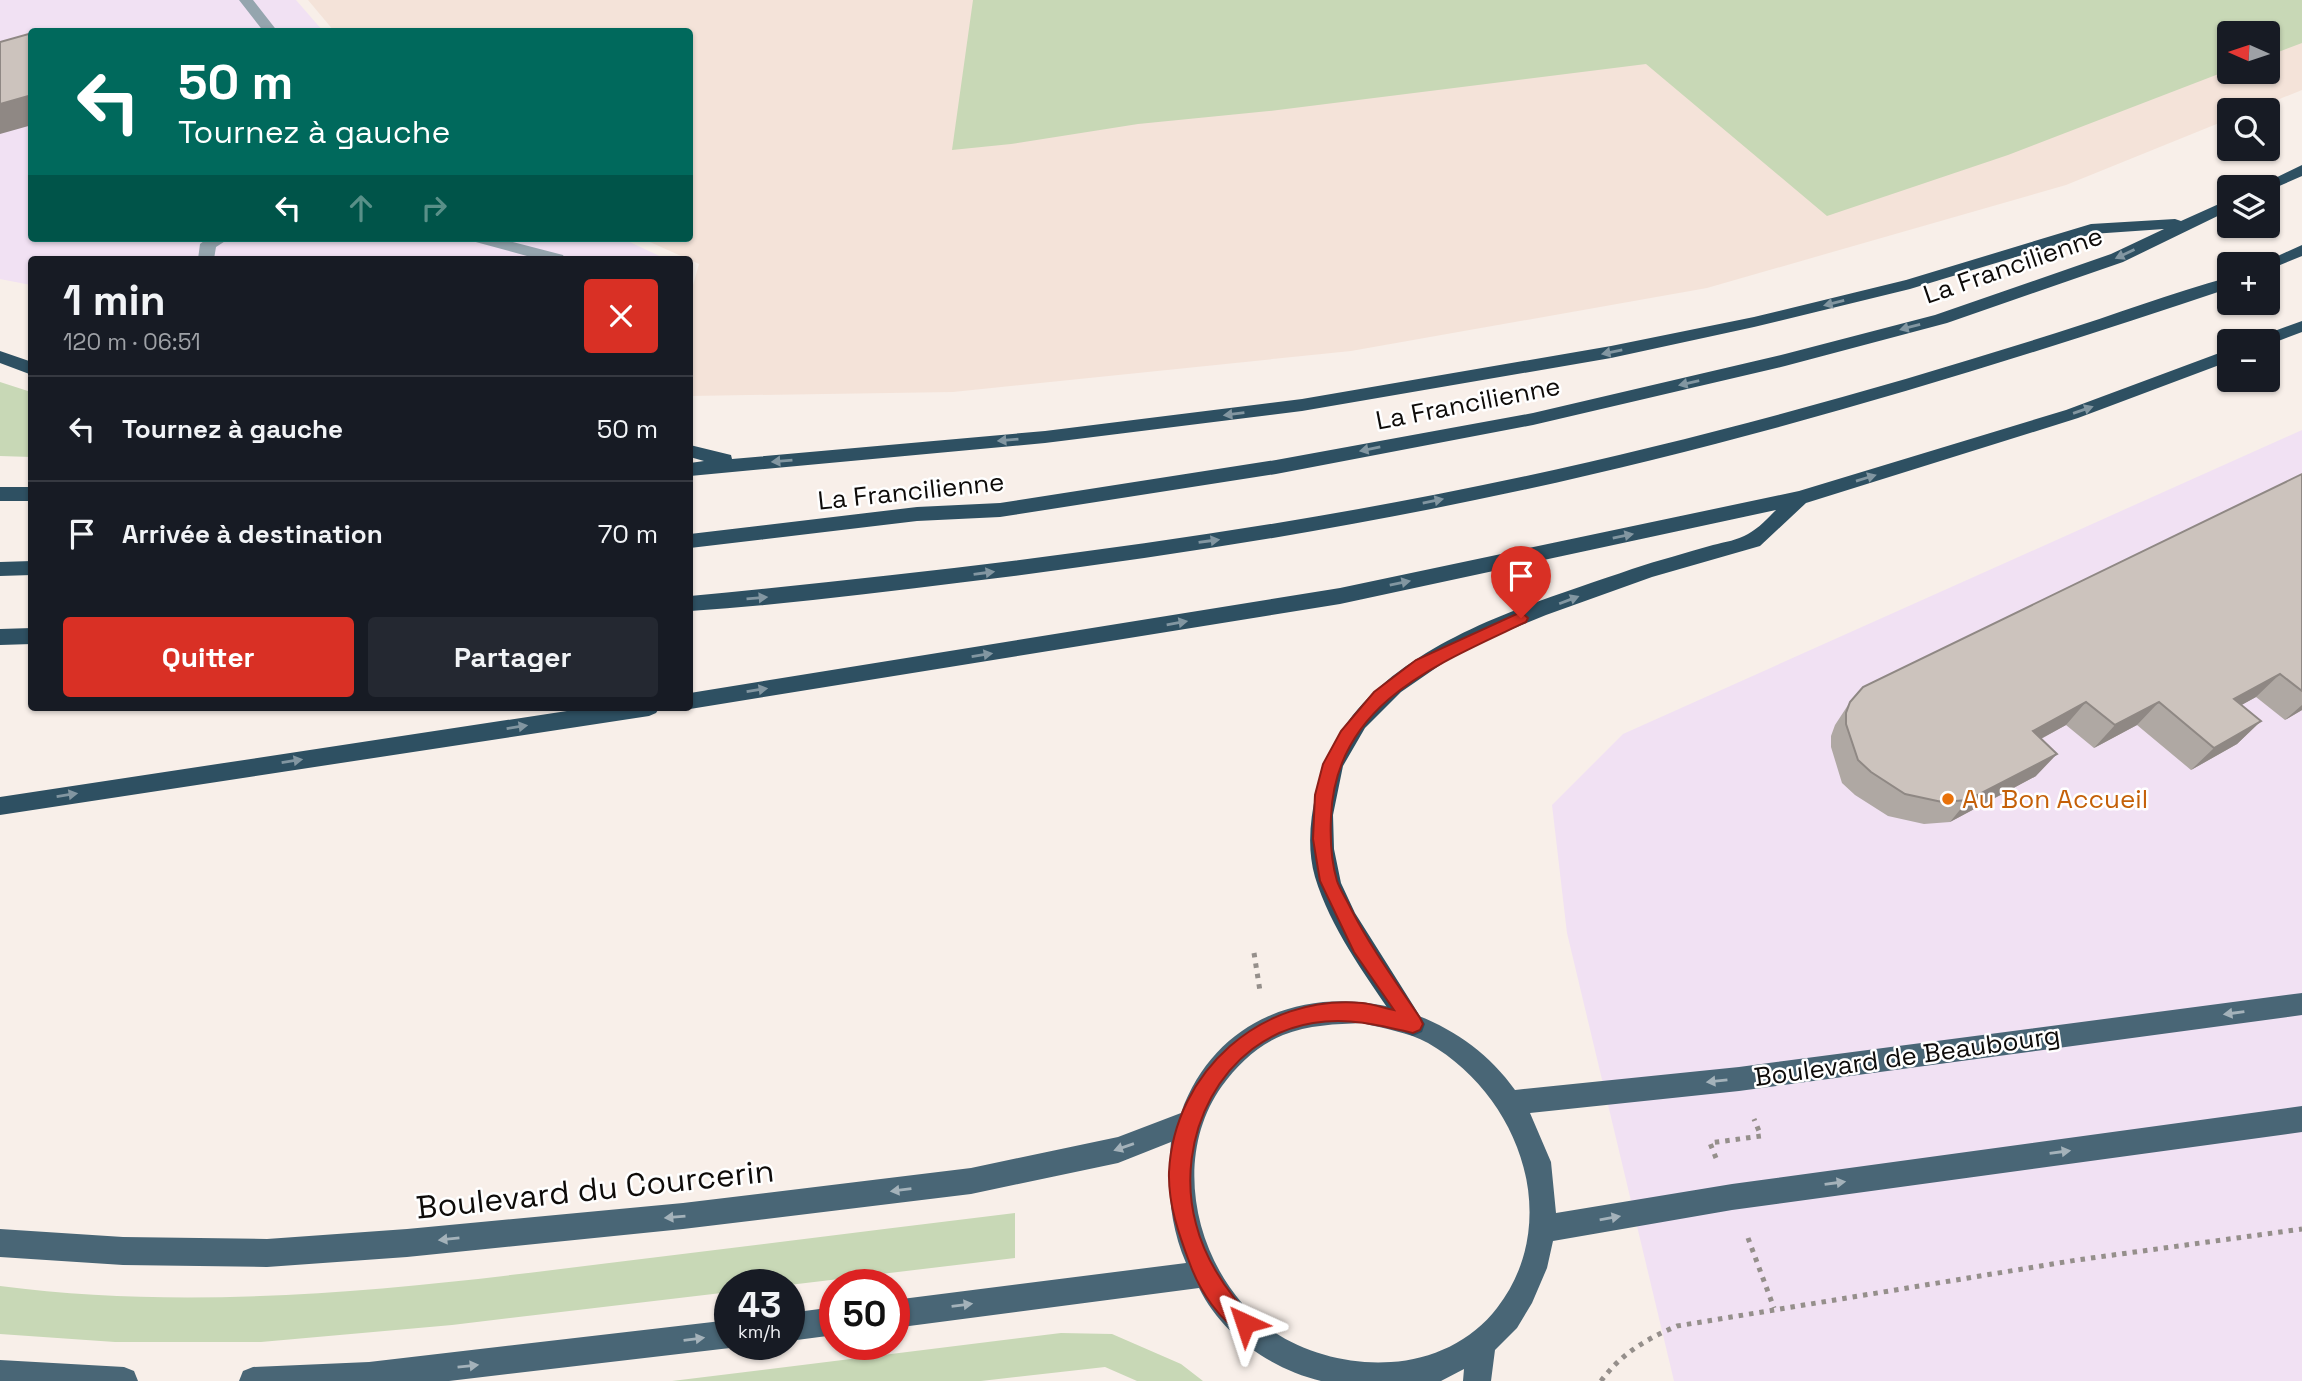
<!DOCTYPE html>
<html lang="fr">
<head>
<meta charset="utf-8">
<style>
	body { margin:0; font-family:"Space Grotesk",sans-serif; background:#242831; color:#f1f3f6; height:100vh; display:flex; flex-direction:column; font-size:26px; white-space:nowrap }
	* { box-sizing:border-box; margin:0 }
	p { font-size:23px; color:#9ea1a6 }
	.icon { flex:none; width:38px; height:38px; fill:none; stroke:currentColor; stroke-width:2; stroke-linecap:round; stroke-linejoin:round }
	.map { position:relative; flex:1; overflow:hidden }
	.side { position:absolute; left:28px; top:256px; width:665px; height:455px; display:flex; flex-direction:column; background:#171b24; border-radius:7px; box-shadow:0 2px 5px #0004 }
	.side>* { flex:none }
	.guide { position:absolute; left:28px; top:28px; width:665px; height:214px; border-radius:7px; box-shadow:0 2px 5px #0004; background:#00695c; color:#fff; overflow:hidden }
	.needle { width:46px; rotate:273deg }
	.controls { position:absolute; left:2217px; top:21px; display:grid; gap:14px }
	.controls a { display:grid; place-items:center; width:63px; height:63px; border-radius:7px; background:#171b24; box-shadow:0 2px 5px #0004; font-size:35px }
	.speed { position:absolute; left:714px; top:1269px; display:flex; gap:14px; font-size:35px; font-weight:700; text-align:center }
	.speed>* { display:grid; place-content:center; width:91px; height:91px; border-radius:50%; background:#171b24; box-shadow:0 2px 5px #0004; line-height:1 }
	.speed small { font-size:18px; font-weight:400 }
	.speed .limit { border:10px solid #d22; background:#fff; color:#111 }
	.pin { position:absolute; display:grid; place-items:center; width:60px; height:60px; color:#fff; margin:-72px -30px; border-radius:50% 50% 50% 0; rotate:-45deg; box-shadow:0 0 7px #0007 }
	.pin .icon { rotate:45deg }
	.me { position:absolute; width:77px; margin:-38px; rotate:318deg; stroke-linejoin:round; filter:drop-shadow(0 0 5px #0008) }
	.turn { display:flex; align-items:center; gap:24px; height:147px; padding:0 35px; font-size:32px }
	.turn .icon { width:91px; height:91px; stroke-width:2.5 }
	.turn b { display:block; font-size:49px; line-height:60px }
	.lanes { display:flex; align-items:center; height:66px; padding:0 35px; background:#0003; justify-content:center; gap:35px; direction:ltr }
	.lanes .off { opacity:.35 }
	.round { display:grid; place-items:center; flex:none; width:74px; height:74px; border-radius:7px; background:#242831 }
	.summary { display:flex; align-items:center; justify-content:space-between; height:119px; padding:0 35px }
	h1 { font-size:42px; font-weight:700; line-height:52px }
	.button { display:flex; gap:14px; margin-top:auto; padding:14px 35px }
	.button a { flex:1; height:80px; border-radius:7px; background:#d93025; color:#fff; font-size:28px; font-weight:700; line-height:80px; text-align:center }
	.button a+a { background:#242831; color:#f1f3f6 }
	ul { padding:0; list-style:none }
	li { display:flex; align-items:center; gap:21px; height:105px; padding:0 35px; border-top:2px solid #363941 }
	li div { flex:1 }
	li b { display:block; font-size:26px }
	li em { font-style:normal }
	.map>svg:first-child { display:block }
	.built { fill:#f4e3d9; fill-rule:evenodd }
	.industrial { fill:#f1e1f3 }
	.green { fill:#c8d8b6 }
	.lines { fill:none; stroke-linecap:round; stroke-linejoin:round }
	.path { stroke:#958f8b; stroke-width:5; stroke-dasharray:4.5 6; stroke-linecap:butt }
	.minor { fill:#95a5ae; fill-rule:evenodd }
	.major { fill:#496676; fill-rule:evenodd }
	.highway { fill:#2e5062; fill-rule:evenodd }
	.wall { fill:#afa8a3 }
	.shaded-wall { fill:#8f8884 }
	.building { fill:#ccc3bd; stroke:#8f8884; stroke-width:2 }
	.oneway { fill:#8296a1 }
	.oneway2 { fill:#a4b2ba }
	.route { fill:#d93025; stroke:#8d1f18; stroke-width:2 }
	.food-dot { fill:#e8710a; stroke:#fff; stroke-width:2.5 }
	.labels { text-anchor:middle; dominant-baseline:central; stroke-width:5; stroke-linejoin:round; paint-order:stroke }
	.street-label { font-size:26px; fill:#0e0b09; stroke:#fff }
	.food-label { font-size:26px; fill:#c56008; stroke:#fff; text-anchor:start }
	.near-street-label { font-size:32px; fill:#0e0b09; stroke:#fff }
</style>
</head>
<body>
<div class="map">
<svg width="2302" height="1381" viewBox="0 0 2302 1381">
	<rect width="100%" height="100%" fill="#f8efe9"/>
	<path class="built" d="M308 0H2302V90L2252 110H2230L2229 119 2066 185 1707 288 1351 351 953 392 690 396V296L699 264 641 238H690V32L334 31ZM2230 33H2268V72H2230Z"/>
	<path class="industrial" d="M0 0H296L323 31 32 32V238H621L666 259H32L31 285 0 279Z
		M2302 430V1381H1674L1567 933 1552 805 1623 734Z"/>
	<path class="green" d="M973 0H2302V43L2268 56V33H2230L2229 70 2008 155 1827 216 1646 64 1269 111 1138 124 1011 144 952 150Z
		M0 382 31 392V457L0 456Z
		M1015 1213V1258L789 1285 730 1284V1292L452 1325 261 1342H115L0 1334V1286C199 1312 403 1289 601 1264 739 1247 877 1230 1015 1213Z
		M1061 1333 1112 1334 1181 1364 1203 1381H1137L1105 1367 981 1381H672Z"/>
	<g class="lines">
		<path class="path" d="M1254 953 1260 991
			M1716 1158 1710 1143 1761 1136 1754 1119
			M1748 1238 1774 1308
			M1601 1381C1621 1354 1646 1339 1677 1326L2077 1260 2302 1229"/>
		<path class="minor" d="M239 0H253L278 32H264Z
			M208 238H230L216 247 214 259H198L200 244Z
			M470 238H497L563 255 565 259H538L472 241Z"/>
		<path class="major" d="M2302 993V1015L1739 1091 1530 1113 1551 1162 1556 1213 1732 1184 2302 1106V1132L1732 1210 1553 1241 1547 1268 1532 1303 1517 1328 1495 1350 1491 1381H1463L1464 1369 1441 1381H1321C1271 1369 1222 1335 1199 1288L894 1328V1300L1186 1263C1169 1223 1167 1184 1171 1142L1118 1163 971 1194 683 1229 407 1257 267 1267 123 1265 0 1257V1229L123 1237 267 1239 407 1229 683 1203 971 1168 1118 1137 1181 1113C1234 963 1432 973 1515 1090L1739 1067ZM1362 1023C1385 1029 1408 1032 1428 1043 1519 1095 1565 1220 1497 1308 1472 1341 1431 1360 1391 1362 1352 1365 1307 1354 1274 1332 1199 1280 1167 1163 1222 1086 1238 1064 1258 1045 1283 1035 1308 1025 1336 1024 1362 1023Z
			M835 1307V1335L789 1341V1313Z
			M730 1320V1344H740L730 1348 449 1381H239L243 1371 253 1367 369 1362Z
			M0 1360 124 1367 134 1371 138 1381H0Z"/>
		<path class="highway" d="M2302 165V176L2270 190 2268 191V187H2257Z
			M2230 199V210L2123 262 1947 323 1785 366 1533 425 1276 474 1000 517 917 521 690 548V534L917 507 1000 503 1276 460 1533 413 1785 354 1935 315 2111 254 2164 229 2092 234 1910 289 1754 327 1611 358 1302 411 1045 443 690 476V463L704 461 690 457V445L731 455 732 459 1045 431 1302 399 1611 346 1754 317 1906 280 2091 224 2175 219 2181 221Z
			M2302 245V256L2268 270V264H2260Z
			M2230 277V288C2039 352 1847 412 1652 460 1426 516 1196 554 965 582 874 593 782 605 690 611V596C1013 565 1336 525 1652 447 1788 414 1923 375 2056 333 2114 315 2171 293 2230 277Z
			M2302 321V332L2268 345V341H2255L2258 337Z
			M2230 349V361L2078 418 1806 503 1760 546 1652 577 1546 615 1495 636 1446 661 1401 692 1365 728 1343 766 1333 815 1334 849 1341 883 1355 913 1425 1024 1422 1032 1413 1036 1404 1032C1372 984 1332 933 1315 877 1307 849 1310 820 1316 793 1346 654 1515 610 1632 569 1659 560 1686 553 1713 545 1725 542 1738 540 1748 534 1759 528 1768 518 1776 510L1340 604 690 709 683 707H690V693L1340 588 1799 491 2066 410Z
			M0 351 32 362V375L0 363Z
			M0 487H32V501H0Z
			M32 561V575L0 576V562Z
			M32 628V644L0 645V629Z
			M593 707H660L656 713 649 716 0 815V797Z"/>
	</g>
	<path class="wall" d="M2302 474V710L2285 720 2256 697 2241 705 2261 721 2237 744 2191 770 2137 725 2094 748 2066 725 2041 739 2036 776 1950 822 1924 824 1888 816 1855 795 1842 783 1831 747V736L1835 725 1850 702Z"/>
	<path class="shaded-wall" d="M32 95V125L0 134V104Z
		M2280 674 2256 697 2211 722 2234 699Z
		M2086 702 2066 725 2013 754 2033 731Z
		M2159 702 2137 725 2094 748 2115 725Z
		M2302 705V710L2285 720Z
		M2261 721 2237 744 2191 770 2214 748Z
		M2057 754 2036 776 1950 822 1968 800Z"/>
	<path class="building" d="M32 33V95L0 104V42Z
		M2302 474V691L2280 674 2234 699 2261 721 2214 748 2159 702 2115 725 2086 702 2033 731 2057 754 1968 800 1942 802 1905 794 1871 772 1858 760 1846 724V713L1850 702 1863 687Z"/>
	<defs><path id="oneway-solid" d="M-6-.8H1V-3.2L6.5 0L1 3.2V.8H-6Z" transform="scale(1.75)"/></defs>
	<g class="oneway">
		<use href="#oneway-solid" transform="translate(2125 254) rotate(155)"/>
		<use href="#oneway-solid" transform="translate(1834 303) rotate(166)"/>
		<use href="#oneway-solid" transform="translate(1910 327) rotate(165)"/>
		<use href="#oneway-solid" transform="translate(1612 352) rotate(169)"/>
		<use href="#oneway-solid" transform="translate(1689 383) rotate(167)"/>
		<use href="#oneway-solid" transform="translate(2083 410) rotate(-19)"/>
		<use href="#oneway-solid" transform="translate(1234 414) rotate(173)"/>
		<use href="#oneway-solid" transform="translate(1008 440) rotate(175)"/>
		<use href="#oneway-solid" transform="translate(1370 449) rotate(169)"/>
		<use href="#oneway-solid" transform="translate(782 461) rotate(175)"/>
		<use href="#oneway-solid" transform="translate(1866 478) rotate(-17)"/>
		<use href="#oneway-solid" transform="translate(1433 501) rotate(-11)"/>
		<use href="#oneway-solid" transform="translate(1623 536) rotate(-12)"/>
		<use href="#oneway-solid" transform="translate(1209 541) rotate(-8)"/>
		<use href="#oneway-solid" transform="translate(984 573) rotate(-8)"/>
		<use href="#oneway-solid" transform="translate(1400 583) rotate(-12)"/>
		<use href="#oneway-solid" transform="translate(757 598) rotate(-5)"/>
		<use href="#oneway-solid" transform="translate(1569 600) rotate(-21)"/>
		<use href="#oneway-solid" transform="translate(1177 623) rotate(-10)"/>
		<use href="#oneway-solid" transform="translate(982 655) rotate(-9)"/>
		<use href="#oneway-solid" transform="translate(757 690) rotate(-9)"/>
		<use href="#oneway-solid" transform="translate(517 727) rotate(-9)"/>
		<use href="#oneway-solid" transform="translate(292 761) rotate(-9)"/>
		<use href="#oneway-solid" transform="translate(67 795) rotate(-9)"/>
	</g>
	<g class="oneway2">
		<use href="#oneway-solid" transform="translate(2234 1013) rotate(172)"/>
		<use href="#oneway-solid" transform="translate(1717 1081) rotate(174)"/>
		<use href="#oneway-solid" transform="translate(1124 1147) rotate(161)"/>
		<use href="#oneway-solid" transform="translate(2060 1152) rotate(-8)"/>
		<use href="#oneway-solid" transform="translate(1835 1183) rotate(-8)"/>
		<use href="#oneway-solid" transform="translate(901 1190) rotate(173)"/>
		<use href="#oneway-solid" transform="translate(675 1217) rotate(175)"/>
		<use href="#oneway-solid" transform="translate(1610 1218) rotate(-10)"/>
		<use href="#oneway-solid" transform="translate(449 1239) rotate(174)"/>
		<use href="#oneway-solid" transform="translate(962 1305) rotate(-7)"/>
		<use href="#oneway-solid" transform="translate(694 1339) rotate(-7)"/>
		<use href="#oneway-solid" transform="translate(468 1366) rotate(-6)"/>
	</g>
	<path class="route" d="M1521 612 1528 618 1526 622C1438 664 1335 703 1331 817 1330 838 1331 861 1337 881 1340 890 1347 900 1351 909 1371 948 1396 982 1420 1018L1423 1024 1420 1030 1413 1033C1380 1025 1348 1017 1313 1023 1221 1038 1173 1139 1196 1224 1203 1252 1217 1276 1235 1299 1242 1307 1251 1312 1255 1323L1252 1331 1245 1334C1220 1323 1199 1289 1190 1264 1179 1235 1168 1204 1169 1172 1174 1071 1262 994 1362 1003 1373 1004 1384 1008 1394 1010L1354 952 1320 881 1313 839 1315 795 1323 764 1341 731 1374 692 1416 660Z"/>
	<circle class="food-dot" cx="1948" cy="799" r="7"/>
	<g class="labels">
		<g class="street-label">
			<text transform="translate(2013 265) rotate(-19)">La Francilienne</text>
			<text transform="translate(1468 403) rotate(-11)">La Francilienne</text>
			<text transform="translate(911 491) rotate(-6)">La Francilienne</text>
			<text transform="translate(1907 1056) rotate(-8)">Boulevard de Beaubourg</text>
		</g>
		<g class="food-label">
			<text x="1962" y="799">Au Bon Accueil</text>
		</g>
		<g class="near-street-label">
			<text transform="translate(595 1189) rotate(-6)">Boulevard du Courcerin</text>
		</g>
	</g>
</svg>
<div class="controls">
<a><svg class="needle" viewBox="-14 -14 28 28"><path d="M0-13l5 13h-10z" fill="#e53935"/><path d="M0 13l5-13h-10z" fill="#9ea1a6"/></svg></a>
<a><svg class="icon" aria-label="search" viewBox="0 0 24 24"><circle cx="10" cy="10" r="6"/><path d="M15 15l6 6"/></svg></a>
<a><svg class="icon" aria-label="layers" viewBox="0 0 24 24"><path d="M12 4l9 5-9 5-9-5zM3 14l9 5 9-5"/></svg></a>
<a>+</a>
<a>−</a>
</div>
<div class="speed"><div>43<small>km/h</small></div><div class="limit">50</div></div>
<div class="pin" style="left:1521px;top:618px;background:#d93025"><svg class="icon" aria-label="arrive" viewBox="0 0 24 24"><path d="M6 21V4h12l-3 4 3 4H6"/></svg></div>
<svg class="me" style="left:1245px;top:1323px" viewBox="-20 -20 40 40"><path d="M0-17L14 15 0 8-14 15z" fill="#d93025" stroke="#fff" stroke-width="4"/></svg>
<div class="guide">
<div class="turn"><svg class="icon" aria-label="left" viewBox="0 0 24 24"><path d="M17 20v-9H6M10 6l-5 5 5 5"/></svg><div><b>50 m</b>Tournez à gauche</div></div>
<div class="lanes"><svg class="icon" aria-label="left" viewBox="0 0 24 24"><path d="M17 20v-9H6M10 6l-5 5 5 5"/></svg><svg class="icon off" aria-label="ahead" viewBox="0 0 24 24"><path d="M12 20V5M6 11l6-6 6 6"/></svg><svg class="icon off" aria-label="right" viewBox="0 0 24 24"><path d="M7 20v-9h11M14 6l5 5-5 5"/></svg></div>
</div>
<section class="side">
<div class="summary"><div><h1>1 min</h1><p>120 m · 06:51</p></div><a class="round" style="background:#d93025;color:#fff"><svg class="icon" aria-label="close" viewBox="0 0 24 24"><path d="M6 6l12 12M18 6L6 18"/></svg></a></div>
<ul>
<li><svg class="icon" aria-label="left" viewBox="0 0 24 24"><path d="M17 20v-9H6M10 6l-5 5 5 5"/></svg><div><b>Tournez à gauche</b></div><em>50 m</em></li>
<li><svg class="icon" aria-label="arrive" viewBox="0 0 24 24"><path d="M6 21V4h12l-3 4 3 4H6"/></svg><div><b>Arrivée à destination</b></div><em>70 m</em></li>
</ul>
<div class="button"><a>Quitter</a><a>Partager</a></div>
</section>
</div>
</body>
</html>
